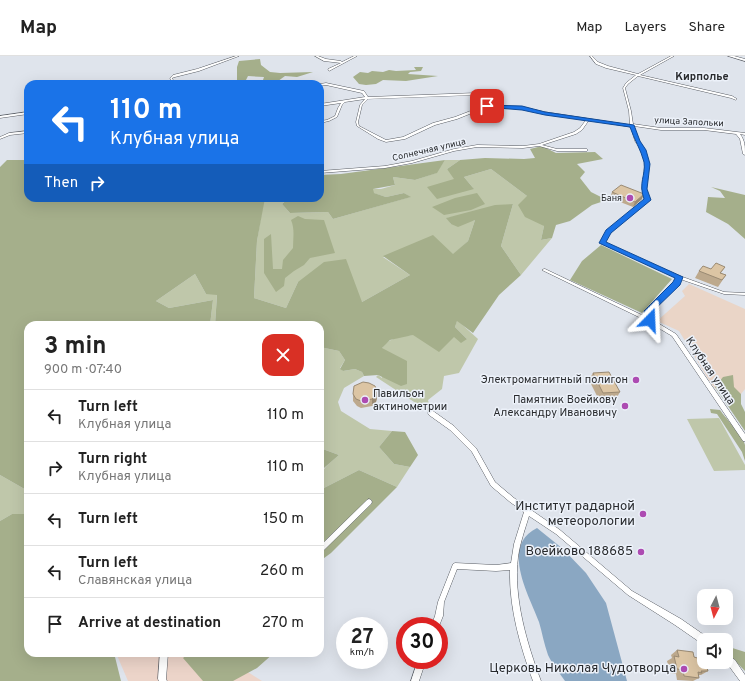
<!DOCTYPE html>
<html lang="en">
<head>
<meta charset="utf-8">
<style>
	body { margin:0; font-family:Overpass,sans-serif; background:#f2f2f2; color:#222; height:100vh; display:flex; flex-direction:column; font-size:15px; white-space:nowrap }
	* { box-sizing:border-box; margin:0 }
	p { font-size:13px; color:#767676 }
	.icon { flex:none; width:22px; height:22px; fill:none; stroke:currentColor; stroke-width:2; stroke-linecap:round; stroke-linejoin:round }
	.map { position:relative; flex:1; overflow:hidden }
	.side { position:absolute; left:24px; top:265px; width:300px; height:336px; display:flex; flex-direction:column; background:#fff; border-radius:12px; box-shadow:0 4px 16px #0002 }
	.side>* { flex:none }
	.top-card { position:absolute; left:24px; top:24px; width:300px; height:122px; border-radius:12px; box-shadow:0 4px 16px #0002; background:#1a73e8; color:#fff; overflow:hidden }
	.needle { width:26px; rotate:186deg }
	.buttons { position:absolute; left:697px; top:533px; display:grid; gap:8px }
	.buttons a { display:grid; place-items:center; width:36px; height:36px; border-radius:8px; background:#fff; box-shadow:0 4px 16px #0002; font-size:20px }
	.speed { position:absolute; left:336px; top:561px; display:flex; gap:8px; font-size:20px; font-weight:700; text-align:center }
	.speed>* { display:grid; place-content:center; width:52px; height:52px; border-radius:50%; background:#fff; box-shadow:0 4px 16px #0002; line-height:1 }
	.speed small { font-size:10px; font-weight:400 }
	.speed .limit { border:6px solid #d22; background:#fff; color:#111 }
	.pin { position:absolute; display:grid; place-items:center; width:34px; height:34px; color:#fff; margin:-17px; border-radius:8px; box-shadow:0 2px 6px #0006 }
	.me { position:absolute; width:44px; margin:-22px; rotate:21deg; stroke-linejoin:round; filter:drop-shadow(0 0 3px #0008) }
	.turn { display:flex; align-items:center; gap:14px; height:84px; padding:0 20px; font-size:18px }
	.turn .icon { width:52px; height:52px; stroke-width:2.5 }
	.turn b { display:block; font-size:28px; line-height:34px }
	.then { display:flex; align-items:center; height:38px; padding:0 20px; background:#0003; gap:8px; font-size:15px }
	.round { display:grid; place-items:center; flex:none; width:42px; height:42px; border-radius:12px; background:#f2f2f2 }
	.head { display:flex; align-items:center; justify-content:space-between; height:68px; padding:0 20px }
	h1 { font-size:24px; font-weight:700; line-height:30px }
	ul { padding:0; list-style:none }
	li { display:flex; align-items:center; gap:12px; height:52px; padding:0 20px; border-top:1px solid #e0e0e0 }
	li div { flex:1 }
	li b { display:block; font-size:15px }
	li em { font-style:normal }
	header { display:flex; align-items:center; gap:24px; box-sizing:border-box; height:56px; padding:0 20px; background:#fff; border-bottom:1px solid #e0e0e0 }
	header strong { font-size:19px }
	nav { display:flex; gap:22px; margin-inline-start:auto; font-size:14px }
	.map>svg:first-child { display:block }
	.commercial { fill:#ead5c7 }
	.industrial { fill:#ecd4c9 }
	.green { fill:#bfc7aa }
	.forest { fill:#a5af8b }
	.water { fill:#8aa7c2 }
	.lines { fill:none; stroke-linecap:round; stroke-linejoin:round }
	.street-casing { stroke:#595d64; stroke-width:1 }
	.secondary-casing { stroke:#595d64; stroke-width:1 }
	.street { fill:#fff; fill-rule:evenodd }
	.secondary { fill:#fff; fill-rule:evenodd }
	.wall { fill:#bda98d }
	.shaded-wall { fill:#9a8a73 }
	.building { fill:#dcc5a4; stroke:#9a8a73 }
	.route { fill:#1a73e8; stroke:#114b97 }
	.poi-dot { fill:#ad4bb2; stroke:#ecf1f9; stroke-width:1.5 }
	.labels { text-anchor:middle; dominant-baseline:central; stroke-width:3; stroke-linejoin:round; paint-order:stroke }
	.far-street-label { font-size:9px; fill:#282a2d; stroke:#ecf1f9 }
	.far-poi-label { font-size:9px; fill:#282a2d; stroke:#ecf1f9; text-anchor:end }
	.far-quarter-label { font-size:11px; font-weight:bold; fill:#282a2d; stroke:#ecf1f9 }
	.street-label { font-size:11px; fill:#282a2d; stroke:#ecf1f9 }
	.poi-label { font-size:11px; fill:#282a2d; stroke:#ecf1f9; text-anchor:end }
	.near-poi-label { font-size:13px; fill:#282a2d; stroke:#ecf1f9; text-anchor:end }
</style>
</head>
<body>
<header>
<strong>Map</strong>
<nav><a>Map</a><a>Layers</a><a>Share</a></nav>
</header>
<div class="map">
<svg width="745" height="625" viewBox="0 0 745 625">
	<rect width="100%" height="100%" fill="#dfe4ec"/>
	<path class="commercial" d="M689 228 745 253V333L732 349 712 329 679 275 657 265 685 240 682 235Z"/>
	<path class="industrial" d="M116 597H218L262 625H128Z"/>
	<path class="green" d="M445 104H460L447 113 474 133 464 121 491 113 527 140 544 170 541 184 552 182 521 219 501 190 513 148 447 162 451 168 475 164 468 185 453 199 383 201 410 219 362 246 298 226 286 252 254 242 257 185 264 142H289L282 148 290 157 328 156 333 163 410 141 404 137 386 141 373 137V133H381L395 129 393 121 415 124 436 117Z
		M195 218 206 238H217L215 269H210L213 244 169 252 156 245Z
		M457 264 478 283 459 317 444 320 442 333 428 344 431 357 376 321 378 319 382 322V292C384 289 388 285 391 284 411 275 446 279 467 283L455 271Z
		M320 291 339 295 345 304 340 312 343 315 355 313 362 316 364 320 344 332 338 346 341 355 370 373 392 375 379 391 394 408 410 411 397 431 359 414 320 434C320 413 324 412 339 399L320 392Z
		M719 362 745 409V414L714 415 687 363Z
		M0 419 28 435V458H12L0 465Z"/>
	<path class="forest" d="M260 3 261 9 270 16 280 17 313 16 297 21 285 20 274 28 262 27 264 21 248 20 244 28H186L237 26V11L239 5Z
		M414 11H423L421 15 410 16 408 18 438 20 406 25 383 24 376 28 366 29 359 28 353 21 360 16 368 17 372 15 383 16 389 14 396 15 416 14Z
		M542 90 556 97 595 96 603 103 577 108 585 116 580 122 591 136 607 144 592 149 570 165 556 169 552 182 541 184 544 170 525 161 518 149 527 140 491 113 464 121 474 133 437 143 427 131 454 123 447 113 460 104 485 102 524 103 535 102 530 93Z
		M7 104H28V142H265L257 185 254 242 286 252 298 226 324 206 346 203 362 246 410 219 383 200 433 179 453 198 468 185 475 164 458 171 451 168 446 162 495 149 513 148 501 190 521 219 499 239 473 277 457 265 455 271 467 283 461 287 454 281 439 296 413 279 390 284 382 292 407 305V328L401 330 378 319 364 320 362 316 355 313 343 315 340 313 345 304 339 295 320 291V269H215L217 239 206 238 195 218 156 245 169 252 213 244 210 269H28V435L0 419V111Z
		M445 104 437 117 415 124 393 121 395 129 373 133 374 137 386 141 404 137 411 141 333 163 328 156 290 157 282 148 289 142H320V119L341 118Z
		M711 131 745 139V183L728 168 706 156 708 141 725 142 720 135Z
		M477 137 485 148 471 154 444 159 432 151 455 142Z
		M298 160 305 163 324 164 335 197 310 202 304 209 294 215 285 222 284 230 276 236 264 217V183L271 178 273 213H282L283 204 293 192C293 183 295 173 291 164Z
		M601 189 672 223 642 257 570 224 582 205Z
		M733 319 734 331 741 338V348L745 356V375L715 331 723 321Z
		M710 353 720 354C726 363 743 379 745 389 745 394 745 400 745 405L742 396 717 358 711 357Z
		M392 375 405 376 418 399 410 411 394 408 379 391Z
		M320 392 339 399 324 412 320 421Z
		M359 414 397 431 331 497 320 505V434Z
		M12 458H28V597H114L121 625H0V465Z
		M726 590 745 596V615L726 596Z
		M189 597H274L257 612 233 625H203L183 602Z"/>
	<path class="water" d="M537 472 563 493 586 517 606 547 627 625H565C559 616 552 608 548 599 544 588 542 576 539 566 529 539 500 490 537 472Z"/>
	<g class="lines">
		<defs>
			<path id="street" d="M236 0H239L199 15 175 21 172 22 175 28H173L170 22 173 19 197 13Z
				M315 0H318L326 3 341 5 342 6 354 0H357L329 15 328 13 341 7 324 5Z
				M590 0H592L598 6 608 10 638 18 671 0H674L640 19 732 40 737 43 736 44 731 42 638 20 628 28 625 32 631 55 633 68 661 72H704L745 77V79L740 78C745 85 745 90 745 99L743 98 740 83 736 78 704 74H661L634 70 639 85 645 94 649 108 646 133 650 144 610 177 604 187 680 220 724 236 745 237V239L724 238 680 223 679 228 650 255 651 263 676 278 745 378V385H743L672 280 647 265 542 214 544 213H545L646 261V254L675 226 677 222 600 187 608 175 646 144 642 133 645 108 641 94 635 85 631 71 589 64 582 74 576 78 542 89 557 93H587V95H557L539 90 523 92 477 91 454 95 412 107 385 112 320 117V115L385 110 412 105 454 93 477 89 523 90 539 88 574 76 580 72 586 64 545 58 522 53 487 51 457 63 435 69 405 83 386 86 378 83 357 70 356 66 360 49 365 43 345 46 342 49 337 61 329 65 320 67V65L327 64 335 60 338 52 341 47 320 50V48L365 41 362 37 326 29 320 30V28L326 27 364 35 368 41 476 37 483 39 499 50 522 51 545 56 630 69 629 55 623 32 626 27 636 19 606 12 596 8ZM476 39 481 41 496 50 486 49 455 61 433 67 403 81 386 84 359 70 358 66 362 49 368 43Z
				M249 26 259 27 260 28H248V26Z
				M28 56V58L0 62V60Z
				M28 75V77L10 79 0 83V81L9 77Z
				M429 355H433L454 370 476 392 495 426 514 442 560 474 632 535 681 563 707 581 708 584H704V588L701 587 675 569 628 539 556 478 529 460C525 473 520 487 518 501 513 541 527 588 541 625H533C520 590 509 551 510 514L496 515 457 513 444 546 443 560 439 570H431L435 560 438 546 453 508 455 507 496 509 511 507 514 488 524 456 510 446 491 430 472 396 450 374 429 359 428 357Z
				M369 443 371 444 372 446 371 448 322 496 320 497V490L367 444Z
				M160 597H168L166 623 167 625H159L158 623Z
				M726 598 735 604 745 619V625H740L729 610 725 606H726Z
				M418 604H426L419 625H411Z"/>
			<path id="secondary" d="M728 0H734L745 3V5Z"/>
		</defs>
		<use href="#street" class="street-casing"/>
		<use href="#secondary" class="secondary-casing"/>
		<use href="#street" class="street"/>
		<use href="#secondary" class="secondary"/>
	</g>
	<path class="wall" d="M612 136 642 143 633 151 610 142Z
		M725 211 721 217 726 219 718 231 695 222 699 215Z
		M593 317 620 336 616 343 599 344 589 324Z
		M377 335V342L376 346 372 350 361 352 357 350 353 345V338Z
		M677 594 694 601 708 615 701 619H699V622L693 625 677 624 676 618 670 617 667 605 672 602 671 599Z"/>
	<path class="shaded-wall" d="M644 138 642 143 633 151 635 146Z
		M377 335V342L376 346 372 350V343Z"/>
	<path class="building" d="M621 129 644 138 635 146 612 136Z
		M716 207 725 211 720 217 726 219 722 224 699 215 703 210 711 213Z
		M609 316 620 336 603 337 593 317Z
		M363 326 369 327 375 330 377 335 376 339 372 343 361 345 356 343 353 338 354 330Z
		M677 594 693 596 694 601 704 604V606H705L708 615H701L702 617 698 616 699 622 684 620 683 614 677 613 674 600 679 601Z"/>
	<path class="route" d="M487 49 522 50 545 56 634 69 640 85 646 94 650 108 647 133 651 144 611 177 606 186 683 221 680 229 652 256 654 264 652 266H647L644 255 673 226 675 222 599 187 606 174 644 143C638 126 646 120 644 106 641 94 634 83 630 71L545 59 522 54 485 51 484 50Z"/>
	<g class="poi-dot">
		<circle cx="630" cy="142" r="4"/>
		<circle cx="636" cy="324" r="4"/>
		<circle cx="365" cy="344" r="4"/>
		<circle cx="625" cy="350" r="4"/>
		<circle cx="643" cy="458" r="4"/>
		<circle cx="641" cy="496" r="4"/>
		<circle cx="684" cy="613" r="4"/>
	</g>
	<g class="labels">
		<g class="far-street-label">
			<text transform="translate(689 66) rotate(3)">улица Запольки</text>
			<text transform="translate(429 94) rotate(-13)">Солнечная улица</text>
		</g>
		<g class="far-poi-label">
			<text x="622" y="142">Баня</text>
		</g>
		<g class="far-quarter-label">
			<text x="702" y="21">Кирполье</text>
		</g>
		<g class="street-label">
			<text transform="translate(710 315) rotate(56)">Клубная улица</text>
		</g>
		<g class="poi-label">
			<text x="628" y="324">Электромагнитный полигон</text>
			<text x="373" y="338" text-anchor="start">Павильон<tspan x="373" dy="13">актинометрии</tspan></text>
			<text x="617" y="344">Памятник Воейкову<tspan x="617" dy="13">Александру Ивановичу</tspan></text>
		</g>
		<g class="near-poi-label">
			<text x="635" y="451">Институт радарной<tspan x="635" dy="15">метеорологии</tspan></text>
			<text x="633" y="496">Воейково 188685</text>
			<text x="676" y="613">Церковь Николая Чудотворца</text>
		</g>
	</g>
</svg>
<div class="buttons">
<a><svg class="needle" viewBox="-14 -14 28 28"><path d="M0-13l5 13h-10z" fill="#e53935"/><path d="M0 13l5-13h-10z" fill="#767676"/></svg></a>
<a><svg class="icon" aria-label="sound" viewBox="0 0 24 24"><path d="M4 9h4l5-4v14l-5-4H4zM17 9q2 3 0 6"/></svg></a>
</div>
<div class="speed"><div>27<small>km/h</small></div><div class="limit">30</div></div>
<div class="pin" style="left:487px;top:50px;background:#d93025"><svg class="icon" aria-label="arrive" viewBox="0 0 24 24"><path d="M6 21V4h12l-3 4 3 4H6"/></svg></div>
<svg class="me" style="left:650px;top:264px" viewBox="-20 -20 40 40"><path d="M0-17L14 15 0 8-14 15z" fill="#1a73e8" stroke="#fff" stroke-width="4"/></svg>
<div class="top-card">
<div class="turn"><svg class="icon" aria-label="left" viewBox="0 0 24 24"><path d="M17 20v-9H6M10 6l-5 5 5 5"/></svg><div><b>110 m</b>Клубная улица</div></div>
<div class="then">Then<svg class="icon" aria-label="right" viewBox="0 0 24 24"><path d="M7 20v-9h11M14 6l5 5-5 5"/></svg></div>
</div>
<section class="side">
<div class="head"><div><h1>3 min</h1><p>900 m · 07:40</p></div><a class="round" style="background:#d93025;color:#fff"><svg class="icon" aria-label="close" viewBox="0 0 24 24"><path d="M6 6l12 12M18 6L6 18"/></svg></a></div>
<ul>
<li><svg class="icon" aria-label="left" viewBox="0 0 24 24"><path d="M17 20v-9H6M10 6l-5 5 5 5"/></svg><div><b>Turn left</b><p>Клубная улица</p></div><em>110 m</em></li>
<li><svg class="icon" aria-label="right" viewBox="0 0 24 24"><path d="M7 20v-9h11M14 6l5 5-5 5"/></svg><div><b>Turn right</b><p>Клубная улица</p></div><em>110 m</em></li>
<li><svg class="icon" aria-label="left" viewBox="0 0 24 24"><path d="M17 20v-9H6M10 6l-5 5 5 5"/></svg><div><b>Turn left</b></div><em>150 m</em></li>
<li><svg class="icon" aria-label="left" viewBox="0 0 24 24"><path d="M17 20v-9H6M10 6l-5 5 5 5"/></svg><div><b>Turn left</b><p>Славянская улица</p></div><em>260 m</em></li>
<li><svg class="icon" aria-label="arrive" viewBox="0 0 24 24"><path d="M6 21V4h12l-3 4 3 4H6"/></svg><div><b>Arrive at destination</b></div><em>270 m</em></li>
</ul>
</section>
</div>
</body>
</html>
